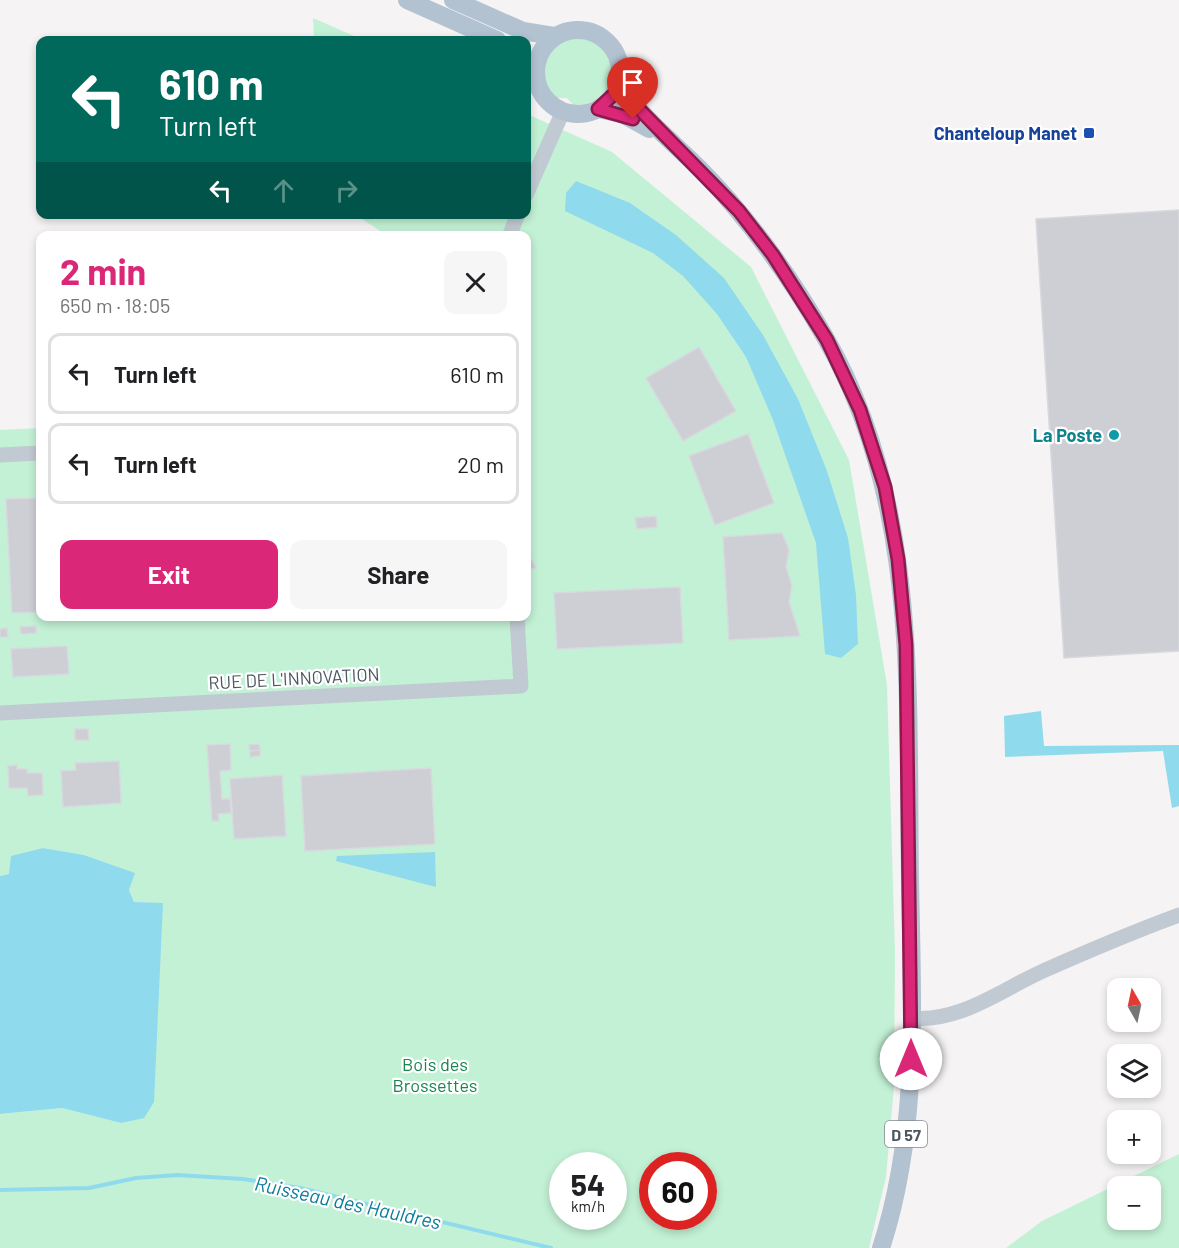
<!DOCTYPE html>
<html lang="en">
<head>
<meta charset="utf-8">
<style>
	body { margin:0; font-family:Barlow,sans-serif; background:#f6f6f6; color:#202124; height:100vh; display:flex; flex-direction:column; font-size:22px; white-space:nowrap }
	* { box-sizing:border-box; margin:0 }
	p { font-size:20px; color:#757577 }
	.icon { flex:none; width:33px; height:33px; fill:none; stroke:currentColor; stroke-width:2; stroke-linecap:round; stroke-linejoin:round }
	.map { position:relative; flex:1; overflow:hidden }
	.sheet { position:absolute; left:36px; top:231px; width:495px; height:390px; display:flex; flex-direction:column; background:#fff; border-radius:12px; box-shadow:0 3px 9px #0003 }
	.sheet>* { flex:none }
	.top-card { position:absolute; left:36px; top:36px; width:495px; height:183px; border-radius:12px; box-shadow:0 3px 9px #0003; background:#00695c; color:#fff; overflow:hidden }
	.needle { width:39px; rotate:351deg }
	.buttons { position:absolute; left:1107px; top:978px; display:grid; gap:12px }
	.buttons a { display:grid; place-items:center; width:54px; height:54px; border-radius:12px; background:#fff; box-shadow:0 3px 9px #0003; font-size:30px }
	.speed { position:absolute; left:549px; top:1152px; display:flex; gap:12px; font-size:30px; font-weight:700; text-align:center }
	.speed>* { display:grid; place-content:center; width:78px; height:78px; border-radius:50%; background:#fff; box-shadow:0 3px 9px #0003; line-height:1 }
	.speed small { font-size:15px; font-weight:400 }
	.speed .limit { border:9px solid #d22; background:#fff; color:#111 }
	.pin { position:absolute; display:grid; place-items:center; width:51px; height:51px; color:#fff; margin:-62px -26px; border-radius:50% 50% 50% 0; rotate:-45deg; box-shadow:0 0 6px #0007 }
	.pin .icon { rotate:45deg }
	.me { position:absolute; width:66px; margin:-33px; rotate:0deg; stroke-linejoin:round; filter:drop-shadow(0 0 4px #0008) }
	.turn { display:flex; align-items:center; gap:21px; height:126px; padding:0 24px; font-size:27px }
	.turn .icon { width:78px; height:78px; stroke-width:2.5 }
	.turn b { display:block; font-size:42px; line-height:51px }
	.lanes { display:flex; align-items:center; height:57px; padding:0 24px; background:#0003; justify-content:center; gap:30px; direction:ltr }
	.lanes .off { opacity:.35 }
	.round { display:grid; place-items:center; flex:none; width:63px; height:63px; border-radius:12px; background:#f6f6f6 }
	.overview { display:flex; align-items:center; justify-content:space-between; height:102px; padding:0 24px }
	h1 { font-size:36px; font-weight:700; line-height:45px; color:#db2777 }
	.button { display:flex; gap:12px; margin-top:auto; padding:12px 24px }
	.button a { flex:1; height:69px; border-radius:12px; background:#db2777; color:#fff; font-size:24px; font-weight:700; line-height:69px; text-align:center }
	.button a+a { background:#f6f6f6; color:#202124 }
	ul { padding:0; list-style:none }
	li { display:flex; align-items:center; gap:18px; height:81px; margin:0 12px 9px; padding:0 12px; border:3px solid #e0e0e0; border-radius:12px }
	li div { flex:1 }
	li b { display:block; font-size:22px }
	li em { font-style:normal }
	.map>svg:first-child { display:block }
	.green { fill:#c3f1d5; fill-rule:evenodd }
	.water { fill:#90daee }
	.lines { fill:none; stroke-linecap:round; stroke-linejoin:round }
	.stream { stroke:#90daee; stroke-width:4 }
	.building { fill:#cdcfd5; stroke:#d7d9de; stroke-width:1.5 }
	.minor { stroke:#c1cad2; stroke-width:15 }
	.major { stroke:#b3c2d1; stroke-width:18 }
	.route-casing { stroke:#8e194d; stroke-width:15 }
	.route { stroke:#db2777; stroke-width:10 }
	.transit-dot { fill:#1a4fb4; stroke:#fff; stroke-width:2 }
	.culture-dot { fill:#0f9aa8; stroke:#fff; stroke-width:2 }
	.labels { text-anchor:middle; dominant-baseline:central; stroke-width:4.5; stroke-linejoin:round; paint-order:stroke }
	.shield { fill:#fff; stroke:#808990; stroke-width:1.5 }
	.shield-label { font-size:16px; font-weight:bold; fill:#4a5661 }
	.transit-label { font-size:18px; font-weight:bold; fill:#164399; stroke:#fff; text-anchor:end }
	.culture-label { font-size:18px; font-weight:bold; fill:#0d838f; stroke:#fff; text-anchor:end }
	.street-label { font-size:18px; fill:#4a5661; stroke:#fff }
	.park-label { font-size:18px; fill:#17864f; stroke:#fff }
	.water-label { font-size:20px; font-style:italic; fill:#0c7c9b; stroke:#fff }
</style>
</head>
<body>
<div class="map">
<svg width="1179" height="1248" viewBox="0 0 1179 1248">
	<rect width="100%" height="100%" fill="#f5f3f3"/>
	<path class="green" d="M313 18 363 40H314Z
		M572 36C625 34 625 107 573 105L567 98H556C534 76 542 44 572 36Z
		M527 114 612 152 751 267 849 460 887 685 895 952 894 1086 886 1177 869 1248H0V1114L62 1108 121 1123 163 904 134 902 129 890 134 873 84 855 43 848 9 874 0 876V430L40 428V616H526V236L386 235 356 215 526 214ZM562 1166H614V1216H562ZM652 1166H704V1216H652Z
		M1179 1154V1248H1006L1042 1221ZM1118 1186H1150V1220H1118Z"/>
	<path class="water" d="M576 181 630 203 676 235 724 278 763 335 798 399 827 471 848 538 856 595 858 644 841 658 825 654 816 543 773 420 746 357 717 314 683 276 653 253 565 211 566 193Z
		M1041 711 1044 746 1179 745V806L1172 808 1163 751 1005 757 1004 716Z
		M43 848 84 855 135 873 129 890 134 902 163 903 154 1102 144 1118 121 1123 62 1108 0 1114V876L9 874 11 856Z
		M435 852 436 887 336 861 337 856Z"/>
	<g class="lines">
		<path class="stream" d="M0 1190 89 1188 136 1178 177 1175 243 1179 300 1188 551 1248"/>
	</g>
	<path class="building" d="M1179 210V651L1064 658 1036 219Z
		M699 347 736 411 683 441 646 378Z
		M748 434 774 503 715 525 689 456Z
		M38 498 40 612 12 613 6 499Z
		M656 516 657 527 637 529 635 518Z
		M782 533 789 550 786 567 792 586 789 602 800 636 729 640 723 537Z
		M532 560 536 568 526 570V561Z
		M680 587 683 643 557 649 554 593Z
		M36 626V633L21 634 20 627Z
		M7 628 8 637H0V629Z
		M67 646 69 674 13 677 11 649Z
		M75 729H88L89 740H75Z
		M230 744 231 770 220 771 222 799H230L231 813 218 814 219 821H212L207 745Z
		M259 744 260 750 250 751 249 745Z
		M260 750V756L250 757V751Z
		M119 761 121 803 63 807 61 771 76 770 75 763Z
		M17 765V769H27V773H42L43 795 28 796 27 788H9L8 766Z
		M431 768 435 844 305 851 301 776Z
		M282 775 286 836 234 839 230 779Z"/>
	<g class="lines">
		<path class="minor" d="M526 195 563 111
			M510 234 518 214
			M0 455 40 453
			M0 713 521 686 517 616
			M911 1018C959 1023 1001 990 1043 971 1088 951 1133 932 1179 915"/>
		<path class="major" d="M407 0 497 40
			M453 0 523 31 554 36
			M536 72a42 42 0 1 1 84 0a42 42 0 1 1-84 0Z
			M619 84C641 117 673 142 701 170 750 220 790 276 825 337 920 501 907 696 910 879 912 1002 920 1129 881 1248
			M598 109 622 114 649 129"/>
	</g>
	<g class="lines">
		<defs>
			<path id="route" d="M633 119 598 109 614 94 619 84 639 109 739 211 773 255 827 340 860 410 885 487 898 559 906 645 911 1059"/>
		</defs>
		<use href="#route" class="route-casing"/>
		<use href="#route" class="route"/>
	</g>
	<rect class="transit-dot" x="1083" y="127" width="12" height="12" rx="3"/>
	<circle class="culture-dot" cx="1114" cy="435" r="6"/>
	<g class="labels">
		<rect class="shield" x="885" y="1121" width="42" height="26" rx="4.5"/>
		<g class="shield-label">
			<text x="906" y="1134">D 57</text>
		</g>
		<g class="transit-label">
			<text x="1077" y="133">Chanteloup Manet</text>
		</g>
		<g class="culture-label">
			<text x="1102" y="435">La Poste</text>
		</g>
		<g class="street-label">
			<text transform="translate(294 678) rotate(-3)">RUE DE L'INNOVATION</text>
		</g>
		<g class="park-label">
			<text x="435" y="1064">Bois des<tspan x="435" dy="21">Brossettes</tspan></text>
		</g>
		<g class="water-label">
			<text transform="translate(348 1202) rotate(12)">Ruisseau des Hauldres</text>
		</g>
	</g>
</svg>
<div class="buttons">
<a><svg class="needle" viewBox="-14 -14 28 28"><path d="M0-13l5 13h-10z" fill="#e53935"/><path d="M0 13l5-13h-10z" fill="#757577"/></svg></a>
<a><svg class="icon" aria-label="layers" viewBox="0 0 24 24"><path d="M12 4l9 5-9 5-9-5zM3 14l9 5 9-5"/></svg></a>
<a>+</a>
<a>−</a>
</div>
<div class="speed"><div>54<small>km/h</small></div><div class="limit">60</div></div>
<div class="pin" style="left:633px;top:119px;background:#d93025"><svg class="icon" aria-label="arrive" viewBox="0 0 24 24"><path d="M6 21V4h12l-3 4 3 4H6"/></svg></div>
<svg class="me" style="left:911px;top:1059px" viewBox="-20 -20 40 40"><circle r="19" fill="#fff"/><path d="M0-13L10 11 0 6-10 11z" fill="#db2777"/></svg>
<div class="top-card">
<div class="turn"><svg class="icon" aria-label="left" viewBox="0 0 24 24"><path d="M17 20v-9H6M10 6l-5 5 5 5"/></svg><div><b>610 m</b>Turn left</div></div>
<div class="lanes"><svg class="icon" aria-label="left" viewBox="0 0 24 24"><path d="M17 20v-9H6M10 6l-5 5 5 5"/></svg><svg class="icon off" aria-label="ahead" viewBox="0 0 24 24"><path d="M12 20V5M6 11l6-6 6 6"/></svg><svg class="icon off" aria-label="right" viewBox="0 0 24 24"><path d="M7 20v-9h11M14 6l5 5-5 5"/></svg></div>
</div>
<section class="sheet">
<div class="overview"><div><h1>2 min</h1><p>650 m · 18:05</p></div><a class="round"><svg class="icon" aria-label="close" viewBox="0 0 24 24"><path d="M6 6l12 12M18 6L6 18"/></svg></a></div>
<ul>
<li><svg class="icon" aria-label="left" viewBox="0 0 24 24"><path d="M17 20v-9H6M10 6l-5 5 5 5"/></svg><div><b>Turn left</b></div><em>610 m</em></li>
<li><svg class="icon" aria-label="left" viewBox="0 0 24 24"><path d="M17 20v-9H6M10 6l-5 5 5 5"/></svg><div><b>Turn left</b></div><em>20 m</em></li>
</ul>
<div class="button"><a>Exit</a><a>Share</a></div>
</section>
</div>
</body>
</html>
